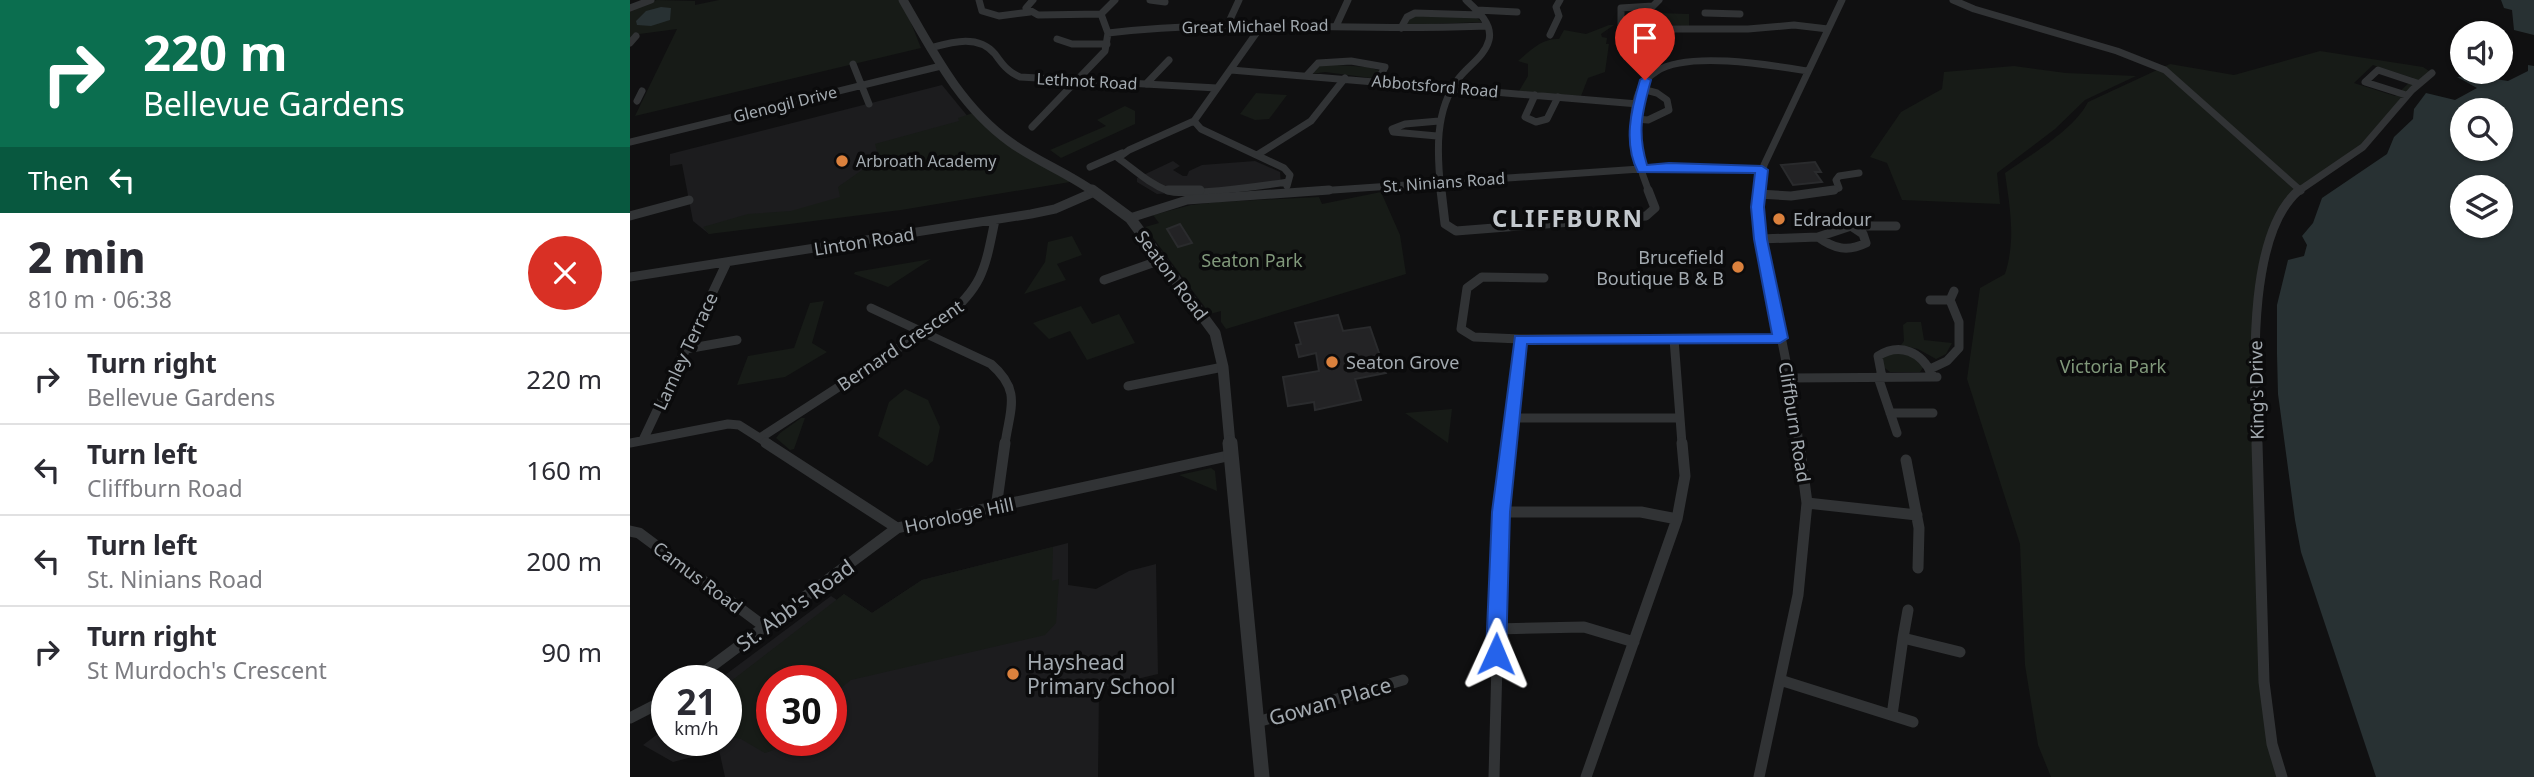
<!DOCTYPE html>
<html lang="en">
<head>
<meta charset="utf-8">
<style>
	body { margin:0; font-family:"Noto Sans",sans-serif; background:#f2f2f3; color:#2b2b33; height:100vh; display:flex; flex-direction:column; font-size:26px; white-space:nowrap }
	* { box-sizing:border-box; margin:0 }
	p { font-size:23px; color:#7c7c81 }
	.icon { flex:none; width:38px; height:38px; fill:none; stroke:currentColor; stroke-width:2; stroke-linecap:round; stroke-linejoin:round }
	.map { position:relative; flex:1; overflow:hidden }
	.sheet { display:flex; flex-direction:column; background:#fff; width:630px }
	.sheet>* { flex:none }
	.top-card { background:#0b6e4f; color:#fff; overflow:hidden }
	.tools { position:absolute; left:1820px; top:21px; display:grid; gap:14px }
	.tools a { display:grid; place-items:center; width:63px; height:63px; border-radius:50%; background:#fff; box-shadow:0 2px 5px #0004; font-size:35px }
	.speed { position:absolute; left:21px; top:665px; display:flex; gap:14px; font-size:35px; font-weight:700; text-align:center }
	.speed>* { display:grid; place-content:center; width:91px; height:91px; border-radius:50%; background:#fff; box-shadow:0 2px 5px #0004; line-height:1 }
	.speed small { font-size:18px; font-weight:400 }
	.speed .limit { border:10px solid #d22; background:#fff; color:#111 }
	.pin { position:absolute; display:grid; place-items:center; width:60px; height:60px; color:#fff; margin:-72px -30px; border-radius:50% 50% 50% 0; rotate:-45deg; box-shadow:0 0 7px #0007 }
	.pin .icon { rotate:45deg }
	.me { position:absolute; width:77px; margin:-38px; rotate:1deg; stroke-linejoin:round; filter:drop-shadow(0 0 5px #0008) }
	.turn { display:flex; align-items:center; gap:24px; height:147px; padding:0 28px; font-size:32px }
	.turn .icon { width:91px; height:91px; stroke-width:2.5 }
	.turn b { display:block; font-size:49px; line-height:60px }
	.then { display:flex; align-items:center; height:66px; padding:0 28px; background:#0003; gap:14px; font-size:26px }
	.round { display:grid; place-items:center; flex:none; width:74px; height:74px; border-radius:37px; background:#f2f2f3 }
	.summary { display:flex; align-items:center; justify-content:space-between; height:119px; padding:0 28px }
	h1 { font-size:42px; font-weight:800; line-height:52px }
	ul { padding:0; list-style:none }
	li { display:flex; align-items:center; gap:21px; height:91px; padding:0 28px; border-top:2px solid #e1e1e2 }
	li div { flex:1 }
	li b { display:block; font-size:26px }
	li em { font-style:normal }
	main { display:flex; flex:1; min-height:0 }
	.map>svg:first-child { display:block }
	.built { fill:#1c1c1e; fill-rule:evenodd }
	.green { fill:#171b17; fill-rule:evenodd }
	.water { fill:#283133; fill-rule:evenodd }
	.building { fill:#232325; stroke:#2a2b2d; stroke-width:2 }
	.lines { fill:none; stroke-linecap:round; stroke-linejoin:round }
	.minor-far2 { stroke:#313335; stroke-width:7 }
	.minor-far1 { stroke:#313335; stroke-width:9 }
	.minor { stroke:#313335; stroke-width:11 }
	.tertiary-far2 { stroke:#313335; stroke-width:9 }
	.tertiary-far1 { stroke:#313335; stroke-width:11 }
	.tertiary { stroke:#313335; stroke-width:15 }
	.route { fill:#2563eb; stroke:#184099; stroke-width:2 }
	.poi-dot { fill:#db813d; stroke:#0b0b0c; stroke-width:2.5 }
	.labels { text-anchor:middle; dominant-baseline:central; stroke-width:7; stroke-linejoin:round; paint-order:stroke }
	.far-street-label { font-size:16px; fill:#a3aab0; stroke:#0b0b0c }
	.far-poi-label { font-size:16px; fill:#a3aab0; stroke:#0b0b0c; text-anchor:start }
	.poi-label { font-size:18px; fill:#a3aab0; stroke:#0b0b0c; text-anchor:start }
	.street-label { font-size:18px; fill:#a3aab0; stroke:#0b0b0c }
	.park-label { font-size:18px; fill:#81997b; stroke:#0b0b0c }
	.near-street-label { font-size:21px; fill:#a3aab0; stroke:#0b0b0c }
	.near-poi-label { font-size:21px; fill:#a3aab0; stroke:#0b0b0c; text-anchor:start }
	.district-label { font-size:24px; font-weight:bold; letter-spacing:2px; fill:#c3c8cd; stroke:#0b0b0c }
</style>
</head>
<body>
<main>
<section class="sheet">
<div class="top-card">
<div class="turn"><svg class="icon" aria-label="right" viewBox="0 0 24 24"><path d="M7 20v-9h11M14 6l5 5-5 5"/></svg><div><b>220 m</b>Bellevue Gardens</div></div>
<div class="then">Then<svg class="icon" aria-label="left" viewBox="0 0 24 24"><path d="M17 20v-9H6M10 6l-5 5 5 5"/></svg></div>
</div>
<div class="summary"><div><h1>2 min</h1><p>810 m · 06:38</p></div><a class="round" style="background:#d93025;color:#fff"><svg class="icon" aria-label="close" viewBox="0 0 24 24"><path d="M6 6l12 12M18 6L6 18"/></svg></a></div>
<ul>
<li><svg class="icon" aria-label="right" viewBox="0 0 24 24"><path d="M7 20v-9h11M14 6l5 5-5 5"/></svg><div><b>Turn right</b><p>Bellevue Gardens</p></div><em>220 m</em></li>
<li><svg class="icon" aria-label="left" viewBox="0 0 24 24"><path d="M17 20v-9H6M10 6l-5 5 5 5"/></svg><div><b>Turn left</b><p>Cliffburn Road</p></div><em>160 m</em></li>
<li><svg class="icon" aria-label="left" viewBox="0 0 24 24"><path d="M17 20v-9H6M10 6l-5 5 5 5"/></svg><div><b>Turn left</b><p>St. Ninians Road</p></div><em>200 m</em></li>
<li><svg class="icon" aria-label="right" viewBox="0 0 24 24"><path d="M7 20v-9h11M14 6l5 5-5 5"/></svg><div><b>Turn right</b><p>St Murdoch's Crescent</p></div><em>90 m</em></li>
</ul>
</section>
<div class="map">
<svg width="1904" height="777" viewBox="0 0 1904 777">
	<rect width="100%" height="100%" fill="#101011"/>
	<path class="built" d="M312 85 339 118 391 159 79 234 63 221 52 164 40 166V154Z
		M543 161 550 166 543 170 553 176H557L559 171 572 165 625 161 650 172 651 186 527 194 507 182V178Z
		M438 543V585L466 589 499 571 526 564 528 674 469 688 468 777H95L89 750 43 762 13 745 37 727V740H96V681H87L201 596 207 600 214 594 242 613 292 580ZM142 681H201V740H142Z"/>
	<path class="green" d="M27 0 65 1V5L89 0H272L291 48 5 116 47 29 2 35 0 39V10Z
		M1026 13 1059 14V26L996 24 995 18 1021 21Z
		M781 15 844 16 852 22 777 25Z
		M979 25H984L971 34 972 37 977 38 976 44H979L975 72 958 78 951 96 889 91 898 76V64L888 61C901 50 912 38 929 39L934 30 956 34Z
		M1690 51 1793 67 1802 73 1734 146 1654 205 1643 233 1624 345 1642 744 1654 777H1421L1408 745 1395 665 1390 544 1337 379 1350 288 1375 274C1386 239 1380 209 1375 173 1400 155 1444 130 1458 102L1540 64 1604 75ZM1743 65 1783 78V79L1765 96 1724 83Z
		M688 64 738 67 751 71 741 78 695 72 682 74Z
		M1384 66 1436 73 1506 76 1455 100 1425 129 1367 173 1370 204 1272 200 1257 163 1240 157 1271 112 1312 89 1314 72Z
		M626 93 657 95 639 119 625 120 610 114Z
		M495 106 505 111V124L431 158 420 150 476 126 467 120Z
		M346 112 380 142 446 181 271 210 79 234 73 227 118 214 161 211 210 197 208 187 249 158 245 144 329 121 328 118Z
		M751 192 770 235 776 274 596 329 591 322V311L580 314 515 227 529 223 523 215 561 205 588 202 689 197 692 204Z
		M442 236 452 255 427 264 436 280 394 294 415 262 418 242Z
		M301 259 258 287 224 274 225 272Z
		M194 301 182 343 197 352 155 377 107 385 118 356 164 348 180 303Z
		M451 306 462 324 489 314 505 343 457 360 440 331 419 339 403 323Z
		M1277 322H1291L1294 340 1322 343 1316 354 1306 359 1288 349 1271 345 1274 341 1273 325Z
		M1278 353 1294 366 1290 372H1260L1252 366 1251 359 1256 354Z
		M275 389 298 400 310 427 303 461 297 466 248 436 259 402Z
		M822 409 818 443 775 413Z
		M171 418H175L164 449 160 450 146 438 150 433Z
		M581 468 585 471 587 491 549 475Z
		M423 547 422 581 429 579 426 623 415 635 221 680 201 696V681H142V740H172L135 753 111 739 96 736V685L214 594 242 613 292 580Z"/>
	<path class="water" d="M1871 0H1904V35L1884 30 1882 10 1874 8Z
		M31 7 41 8 40 20 21 26 7 25 6 21 16 11Z
		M1898 65 1904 66V777H1746L1671 552 1665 520 1648 394 1647 354V305L1658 260 1674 256 1677 245 1672 236 1683 223 1692 198 1757 154 1764 137 1783 119 1784 109 1796 93 1825 100 1847 88 1827 77 1847 76 1878 81 1898 71ZM1832 110H1871V149H1832ZM1871 187V226H1832V187Z"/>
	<path class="building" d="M1185 162 1191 172H1185L1192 182 1163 185 1151 165Z
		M550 224 562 243 548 247 537 229Z
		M708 315 713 331 740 327 756 373 725 379 731 400 685 410 684 402 658 406 653 377 689 371 686 353 669 357 666 345 671 344 665 323Z"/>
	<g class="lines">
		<path class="minor-far2" d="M349 0 352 11 369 16 400 12
			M403 0 396 8 408 15 471 14
			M520 0 535 2
			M1029 0 1023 6 991 8V26L999 29H1118L1164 25 1198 29
			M1323 0 1344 9 1487 51 1535 70 1671 191
			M0 8 21 0
			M847 10 887 12
			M1075 13 1110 14
			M707 24 718 0
			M632 25 564 121 571 129 654 168 660 175 657 186
			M597 26 609 0
			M771 28 777 17 785 13 851 15
			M478 33C604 18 730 32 857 26
			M920 35 929 16 926 7 930 0
			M427 39 442 44H477
			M0 43 6 36
			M300 48C322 42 348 34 365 54 372 64 378 72 390 77L587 88
			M223 64 239 104
			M601 70 1008 104
			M677 75 688 63 721 61 755 67 747 82
			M516 84 539 60
			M905 95 895 117 906 122 917 119 928 97
			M1776 95 1735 82 1748 70 1787 83
			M7 101 12 91
			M1006 119 1018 120 1039 110 1037 100 1027 93 1012 89
			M564 121 499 150 488 158C505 170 518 183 538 191 554 197 637 185 658 182
			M402 127 475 51 478 33 471 14 485 0
			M807 136 763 132 762 129 775 124 809 121
			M0 142 311 66
			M627 155 681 121 715 78
			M460 167 492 153
			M674 192 1039 167 1132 170
			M811 192C807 154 804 110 829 78 838 66 855 56 859 40 863 24 847 10 836 0
			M1019 192C1006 160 989 94 1027 71 1059 51 1140 65 1177 71
			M1129 192 1134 165 1212 0
			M1194 192 1209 188 1206 180 1209 176 1229 173
			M1667 192 1733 147 1782 90 1802 73"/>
		<path class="minor-far1" d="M538 190H570
			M811 190 815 224 826 231 1016 216 1025 208 1018 190
			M1130 190C1122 235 1140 284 1149 328 1158 367 1164 405 1169 444
			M1128 194 1161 196 1204 190
			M0 216 59 200
			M500 218 557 200 699 190
			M1188 237C1204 249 1218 252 1236 243L1233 234 1221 226
			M1130 239 1188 237 1221 226H1266
			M0 277 401 214 425 209 464 192
			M474 280 531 260
			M1300 300H1320
			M241 308 361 364C392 391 380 408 375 444
			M890 339 844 337 831 329 837 288 852 277 914 278
			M1044 339 1052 444
			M56 349 107 340
			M1300 369 1317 361 1329 348V322L1320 300 1324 291
			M1248 377 1267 433
			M1252 377 1248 356C1270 342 1292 352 1302 375
			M1160 378 1307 377
			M498 386 593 367
			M1260 413H1303
			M882 418H1050
			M130 438 315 318C354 285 355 268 365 220
			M13 440 97 262
			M0 443 98 424 109 425 139 444
			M878 444 890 339 1151 338
			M1627 444C1625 379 1615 236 1669 190"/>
		<path class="minor" d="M136 443 267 528 602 455
			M1627 443 1634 682 1642 744 1652 777
			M1276 460 1289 528 1288 568
			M1177 503 1287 515
			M366 508 375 443
			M871 512H1011L1047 519
			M0 531 9 533 135 627
			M866 629 954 627 1004 642
			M1273 638 1278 610
			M1150 680 1283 722
			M62 681 267 528
			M1262 715 1273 638 1330 652
			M0 718 37 699
			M627 722 773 680
			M864 777 871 512 879 443
			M956 777 1047 519 1055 476 1052 443
			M1129 777 1168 595 1177 503 1169 443"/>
		<path class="tertiary-far2" d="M273 0C303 52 330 106 380 142 406 161 438 173 464 192"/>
		<path class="tertiary-far1" d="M462 190 500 218 585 333 593 367 600 444"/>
		<path class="tertiary" d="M600 443 632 777"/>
	</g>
	<path class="route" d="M1015 77 1021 80C1012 112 1007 133 1017 165L1039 163 1132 166 1138 170 1134 207 1137 239 1158 338 1150 343 897 344 880 512 876 654 873 660 866 663 859 660 856 654 862 512 885 336 1142 334 1124 239 1121 207 1125 173 1008 172C993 143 1001 110 1010 80Z"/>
	<g class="poi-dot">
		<circle cx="212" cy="161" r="7"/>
		<circle cx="1149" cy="219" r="7"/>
		<circle cx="1108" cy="267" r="7"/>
		<circle cx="702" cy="362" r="7"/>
		<circle cx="383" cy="674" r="7"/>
	</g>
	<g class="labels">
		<g class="far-street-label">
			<text transform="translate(625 26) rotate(-1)">Great Michael Road</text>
			<text transform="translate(457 81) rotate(3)">Lethnot Road</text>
			<text transform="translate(805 86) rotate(5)">Abbotsford Road</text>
			<text transform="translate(155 104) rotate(-14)">Glenogil Drive</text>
			<text transform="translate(814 182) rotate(-4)">St. Ninians Road</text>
		</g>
		<g class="far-poi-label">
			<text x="226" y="161">Arbroath Academy</text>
		</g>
		<g class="poi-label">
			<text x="1163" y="219">Edradour</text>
			<text x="1094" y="257" text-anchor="end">Brucefield<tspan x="1094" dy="21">Boutique B &amp; B</tspan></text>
			<text x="716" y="362">Seaton Grove</text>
		</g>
		<g class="street-label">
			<text transform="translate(234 241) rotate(-9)">Linton Road</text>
			<text transform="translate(542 275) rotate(53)">Seaton Road</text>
			<text transform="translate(270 345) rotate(-34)">Bernard Crescent</text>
			<text transform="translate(55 351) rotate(-65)">Lamley Terrace</text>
			<text transform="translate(1626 390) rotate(-91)">King's Drive</text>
			<text transform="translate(1165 422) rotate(81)">Cliffburn Road</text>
			<text transform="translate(329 515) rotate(-12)">Horologe Hill</text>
			<text transform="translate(68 577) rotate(37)">Camus Road</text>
		</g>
		<g class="park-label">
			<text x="622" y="260">Seaton Park</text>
			<text x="1483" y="366">Victoria Park</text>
		</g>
		<g class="near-street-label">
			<text transform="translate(165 605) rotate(-36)">St. Abb's Road</text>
			<text transform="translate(700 701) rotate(-16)">Gowan Place</text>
		</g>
		<g class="near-poi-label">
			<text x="397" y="662">Hayshead<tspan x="397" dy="24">Primary School</tspan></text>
		</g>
		<g class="district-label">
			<text x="938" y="217">CLIFFBURN</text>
		</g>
	</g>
</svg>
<div class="tools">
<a><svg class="icon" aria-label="sound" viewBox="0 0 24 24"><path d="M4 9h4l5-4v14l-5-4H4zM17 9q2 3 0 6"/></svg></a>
<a><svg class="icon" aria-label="search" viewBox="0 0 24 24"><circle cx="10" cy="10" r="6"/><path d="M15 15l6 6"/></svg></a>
<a><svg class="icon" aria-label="layers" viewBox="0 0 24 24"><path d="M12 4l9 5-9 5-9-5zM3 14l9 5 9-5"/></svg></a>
</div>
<div class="speed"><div>21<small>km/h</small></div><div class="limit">30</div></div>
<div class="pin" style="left:1015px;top:80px;background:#d93025"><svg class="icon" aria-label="arrive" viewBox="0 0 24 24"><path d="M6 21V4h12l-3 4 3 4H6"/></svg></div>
<svg class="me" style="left:866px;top:654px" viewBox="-20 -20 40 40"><path d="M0-17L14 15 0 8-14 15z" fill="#2563eb" stroke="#fff" stroke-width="4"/></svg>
</div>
</main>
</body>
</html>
